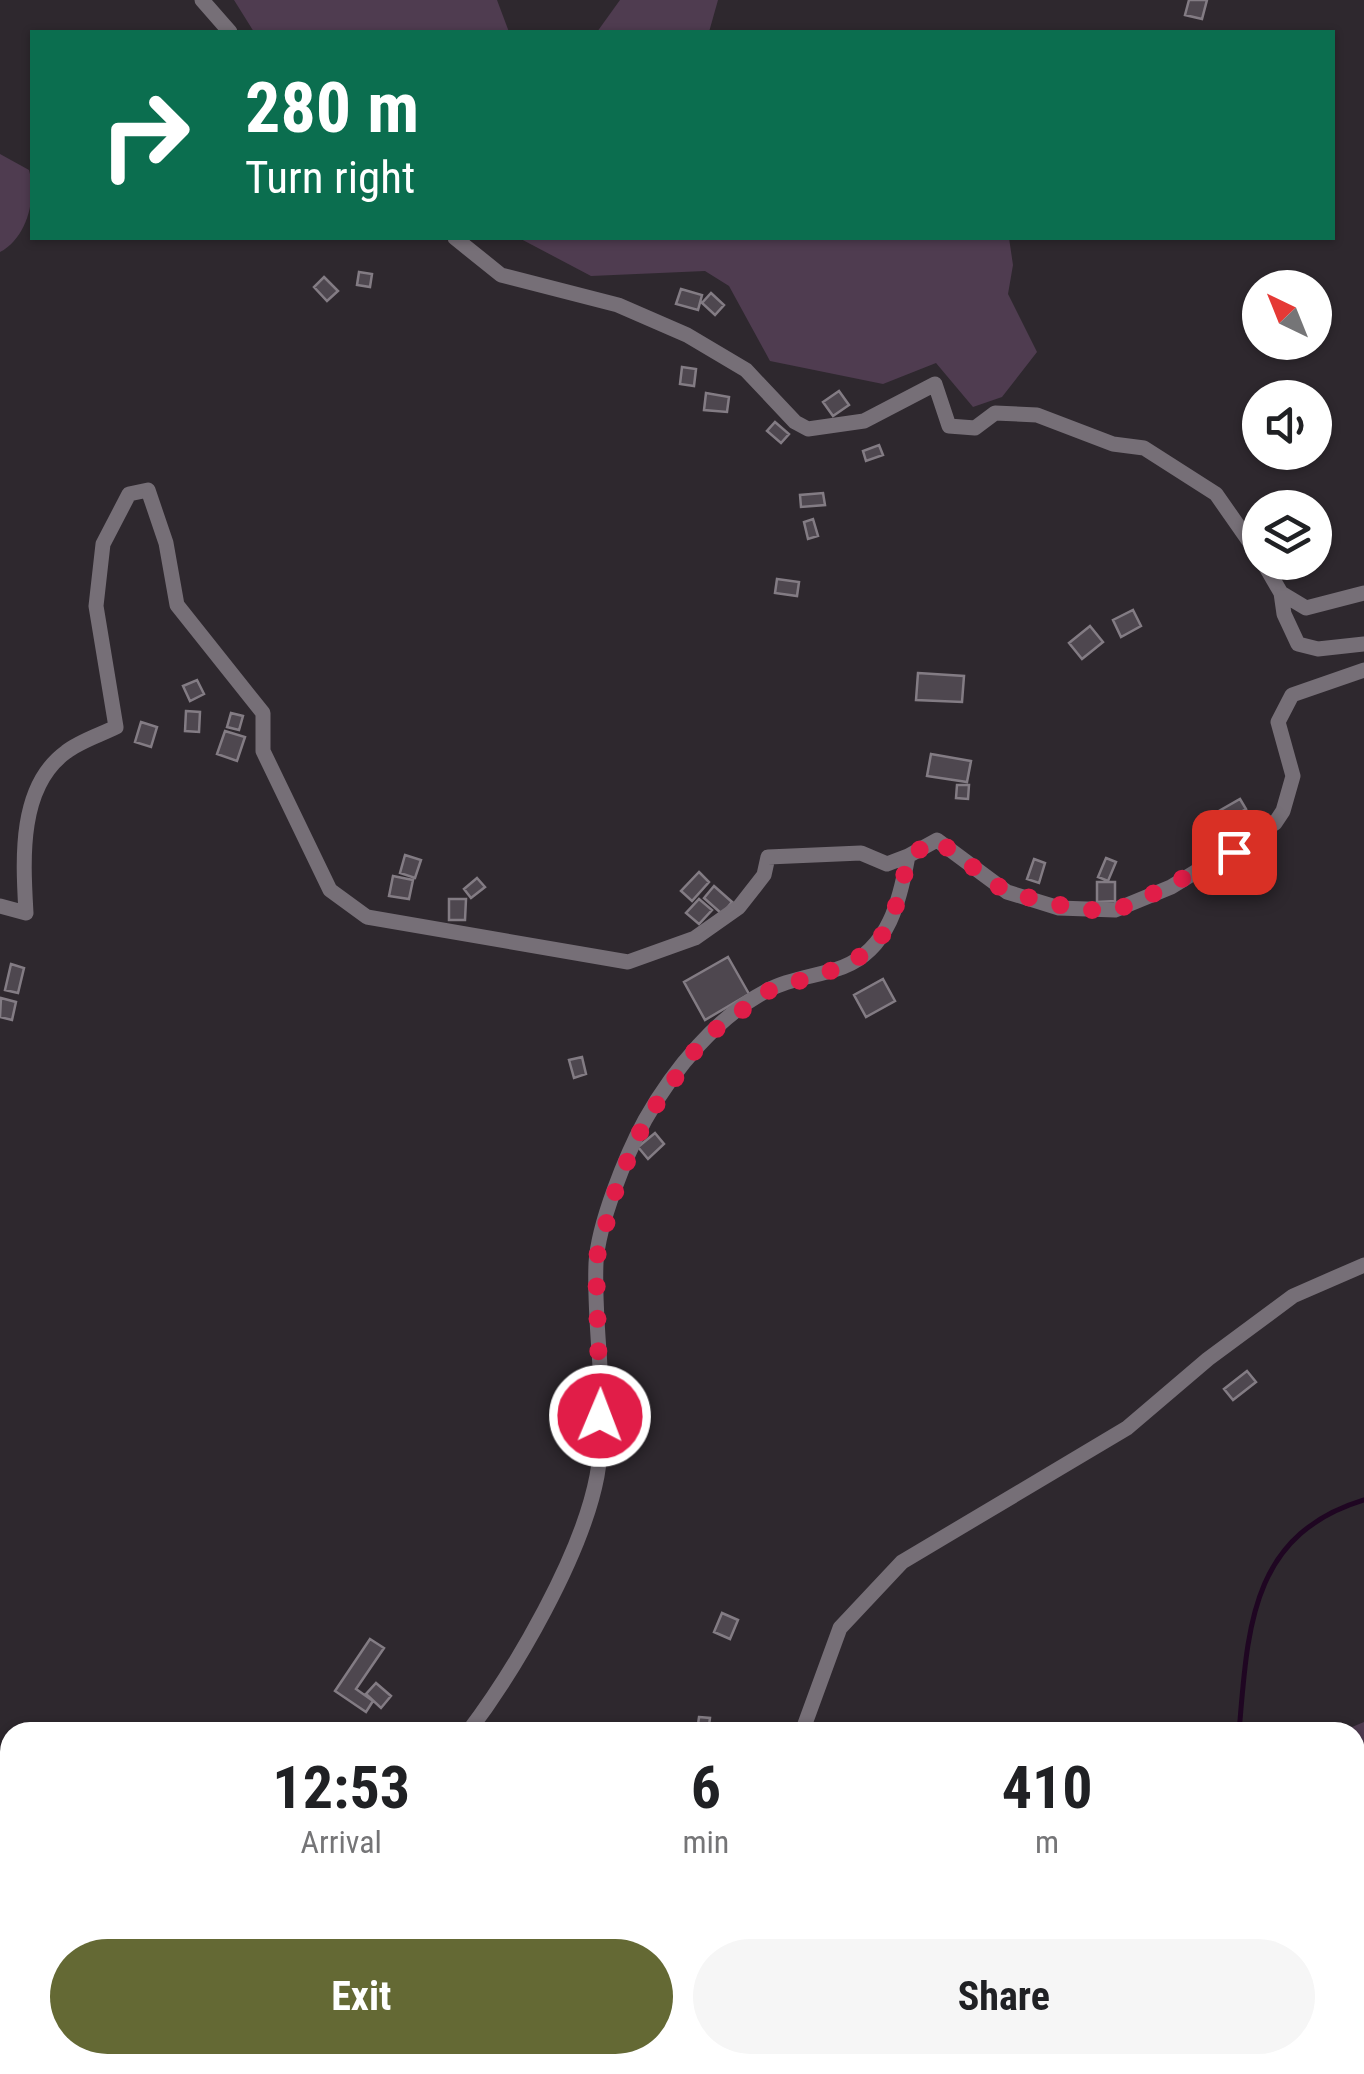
<!DOCTYPE html>
<html lang="en">
<head>
<meta charset="utf-8">
<style>
	body { margin:0; font-family:"Roboto Condensed",sans-serif; background:#f6f6f6; color:#202124; height:100vh; display:flex; flex-direction:column; font-size:38px; white-space:nowrap }
	* { box-sizing:border-box; margin:0 }
	p { font-size:32px; color:#757577 }
	.icon { flex:none; width:55px; height:55px; fill:none; stroke:currentColor; stroke-width:2; stroke-linecap:round; stroke-linejoin:round }
	.map { position:relative; flex:1; overflow:hidden }
	.panel { position:absolute; left:0px; top:1722px; width:1365px; height:352px; display:flex; flex-direction:column; background:#fff; border-radius:30px 30px 0 0; box-shadow:0 2px 8px #0004 }
	.panel>* { flex:none }
	.banner { position:absolute; left:30px; top:30px; width:1305px; height:210px; border-radius:0px; box-shadow:0 2px 8px #0004; background:#0b6e4f; color:#fff; overflow:hidden }
	.needle { width:65px; rotate:317deg }
	.controls { position:absolute; left:1242px; top:270px; display:grid; gap:20px }
	.controls a { display:grid; place-items:center; width:90px; height:90px; border-radius:50%; background:#fff; box-shadow:0 2px 8px #0004; font-size:50px }
	.pin { position:absolute; display:grid; place-items:center; width:85px; height:85px; color:#fff; margin:-42px; border-radius:20px; box-shadow:0 5px 15px #0006 }
	.me { position:absolute; width:110px; margin:-55px; rotate:1deg; stroke-linejoin:round; filter:drop-shadow(0 0 8px #0008) }
	.turn { display:flex; align-items:center; gap:35px; height:210px; padding:0 50px; font-size:45px }
	.turn .icon { width:130px; height:130px; stroke-width:2.5 }
	.turn b { display:block; font-size:70px; line-height:85px }
	.eta { display:flex; justify-content:space-evenly; align-items:center; height:170px; text-align:center }
	.eta b { font-size:60px; font-weight:700; line-height:70px }
	.action { display:flex; gap:20px; margin-top:auto; padding:20px 50px }
	.action a { flex:1; height:115px; border-radius:60px; background:#646934; color:#fff; font-size:40px; font-weight:700; line-height:115px; text-align:center }
	.action a+a { background:#f6f6f6; color:#202124 }
	.map>svg:first-child { display:block }
	.green { fill:#4f3c50 }
	.lines { fill:none; stroke-linecap:round; stroke-linejoin:round }
	.stream { stroke:#1f0622; stroke-width:5 }
	.building { fill:#4e474f; stroke:#837c84; stroke-width:2.5 }
	.street { stroke:#766f77; stroke-width:15 }
	.route { stroke:#e11d48; stroke-width:18; stroke-dasharray:0 32.4 }
</style>
</head>
<body>
<div class="map">
<svg width="1364" height="2074" viewBox="0 0 1364 2074">
	<rect width="100%" height="100%" fill="#2e282e"/>
	<path class="green" d="M234 0H497L509 32H254Z
		M620 0H718L709 32H597Z
		M0 154 29 170C37 198 27 238 0 252Z
		M519 238H1009L1013 265 1008 294 1037 352 1002 397 973 407 936 363 883 384 770 361 729 286 705 271 591 276Z
		M1364 1722V2074H1016L1023 2065H1355V1732H1340Z"/>
	<g class="lines">
		<path class="stream" d="M1239 1732C1248 1630 1249 1535 1364 1500
			M995 2074 1003 2065"/>
	</g>
	<path class="building" d="M1189 0H1207L1202 19 1185 15Z
		M359 272 372 274 370 287 357 285Z
		M324 277 338 291 327 301 314 287Z
		M681 289 702 295 698 310 676 304Z
		M711 293 724 305 715 315 702 303Z
		M682 367 696 369 694 386 680 384Z
		M839 391 849 405 833 416 823 402Z
		M706 393 729 397 727 412 704 410Z
		M775 422 789 434 781 443 767 431Z
		M879 445 883 455 866 461 863 451Z
		M823 493 825 505 801 507 800 495Z
		M813 519 818 536 808 539 804 522Z
		M777 579 799 582 797 596 775 593Z
		M1133 610 1141 626 1121 637 1113 620Z
		M1090 626 1103 642 1082 659 1069 643Z
		M918 673 964 676 962 702 916 700Z
		M197 680 204 694 190 701 183 686Z
		M186 711 200 712 199 732 185 731Z
		M231 713 243 716 239 730 227 727Z
		M141 722 157 727 151 747 135 742Z
		M225 731 245 737 237 761 217 754Z
		M931 754 971 761 967 782 927 776Z
		M957 785H969L968 799 956 798Z
		M1240 799 1246 809 1225 821 1219 811Z
		M405 855 421 860 415 878 400 873Z
		M1106 858 1116 862 1108 881 1098 877Z
		M1034 859 1045 863 1039 883 1027 879Z
		M699 872 709 882 692 901 681 891Z
		M393 876 413 880 409 899 389 896Z
		M477 878 485 887 471 898 464 889Z
		M1097 882H1115V901L1097 902Z
		M714 886 732 902 722 914 704 898Z
		M449 899H466L465 920H449Z
		M699 899 712 910 699 924 686 913Z
		M728 957 749 994 705 1020 684 982Z
		M11 964 24 968 18 993 5 990Z
		M883 979 895 1001 866 1017 854 995Z
		M1 998 16 1002 12 1020 0 1017Z
		M582 1057 586 1074 574 1078 569 1060Z
		M655 1133 664 1144 648 1159 638 1147Z
		M1247 1371 1256 1382 1233 1400 1224 1389Z
		M561 1405H569L570 1424 562 1425Z
		M565 1431 580 1432 578 1447 564 1446Z
		M722 1613 738 1620 730 1639 714 1632Z
		M370 1639 384 1648 356 1689 373 1701 366 1712 335 1691Z
		M376 1683 391 1696 381 1708 366 1694Z
		M699 1717 710 1718 708 1732H697Z"/>
	<g class="lines">
		<path class="street" d="M202 0 230 32
			M455 238 501 275 618 305 687 335 746 370 795 422 808 429 864 421 935 384 949 426 975 428 995 413 1037 415 1113 444 1144 448 1216 494 1260 557
			M1263 562 1281 593 1306 608 1364 593
			M1281 593 1284 614 1298 644 1318 649 1364 644
			M0 906 26 913C23 860 18 787 66 752 80 741 100 735 116 727L96 606 103 544 129 494 148 490 166 543 177 605 263 713V751L330 890 367 917 628 962 695 938 739 907 764 875 768 857 861 853 887 864 908 856
			M468 1732C516 1669 582 1555 597 1476 610 1406 593 1334 596 1263 598 1224 626 1155 645 1120 673 1070 718 1015 770 989 792 978 819 976 843 967 889 949 900 900 908 856L937 840 1007 892 1059 908 1115 910 1171 887 1275 823 1283 811 1293 776 1278 722 1292 695 1364 670
			M802 1732 840 1628 902 1562 1127 1428 1208 1359 1293 1296 1364 1265
			M253 2074 263 2065
			M606 2074 609 2065"/>
	</g>
	<g class="lines">
		<path class="route" d="M600 1416 596 1260 618 1182 646 1119 704 1038 770 990 846 966 878 944 900 897 908 856 937 840 1006 892 1081 910H1115L1137 902 1234 852"/>
	</g>
</svg>
<div class="controls">
<a><svg class="needle" viewBox="-14 -14 28 28"><path d="M0-13l5 13h-10z" fill="#e53935"/><path d="M0 13l5-13h-10z" fill="#757577"/></svg></a>
<a><svg class="icon" aria-label="sound" viewBox="0 0 24 24"><path d="M4 9h4l5-4v14l-5-4H4zM17 9q2 3 0 6"/></svg></a>
<a><svg class="icon" aria-label="layers" viewBox="0 0 24 24"><path d="M12 4l9 5-9 5-9-5zM3 14l9 5 9-5"/></svg></a>
</div>
<div class="pin" style="left:1234px;top:852px;background:#d93025"><svg class="icon" aria-label="arrive" viewBox="0 0 24 24"><path d="M6 21V4h12l-3 4 3 4H6"/></svg></div>
<svg class="me" style="left:600px;top:1416px" viewBox="-20 -20 40 40"><circle r="17" fill="#e11d48" stroke="#fff" stroke-width="3"/><path d="M0-11L8 9 0 5-8 9z" fill="#fff"/></svg>
<div class="banner">
<div class="turn"><svg class="icon" aria-label="right" viewBox="0 0 24 24"><path d="M7 20v-9h11M14 6l5 5-5 5"/></svg><div><b>280 m</b>Turn right</div></div>
</div>
<section class="panel">
<div class="eta">
<div><b>12:53</b><p>Arrival</p></div>
<div><b>6</b><p>min</p></div>
<div><b>410</b><p>m</p></div>
</div>
<div class="action"><a>Exit</a><a>Share</a></div>
</section>
</div>
</body>
</html>
